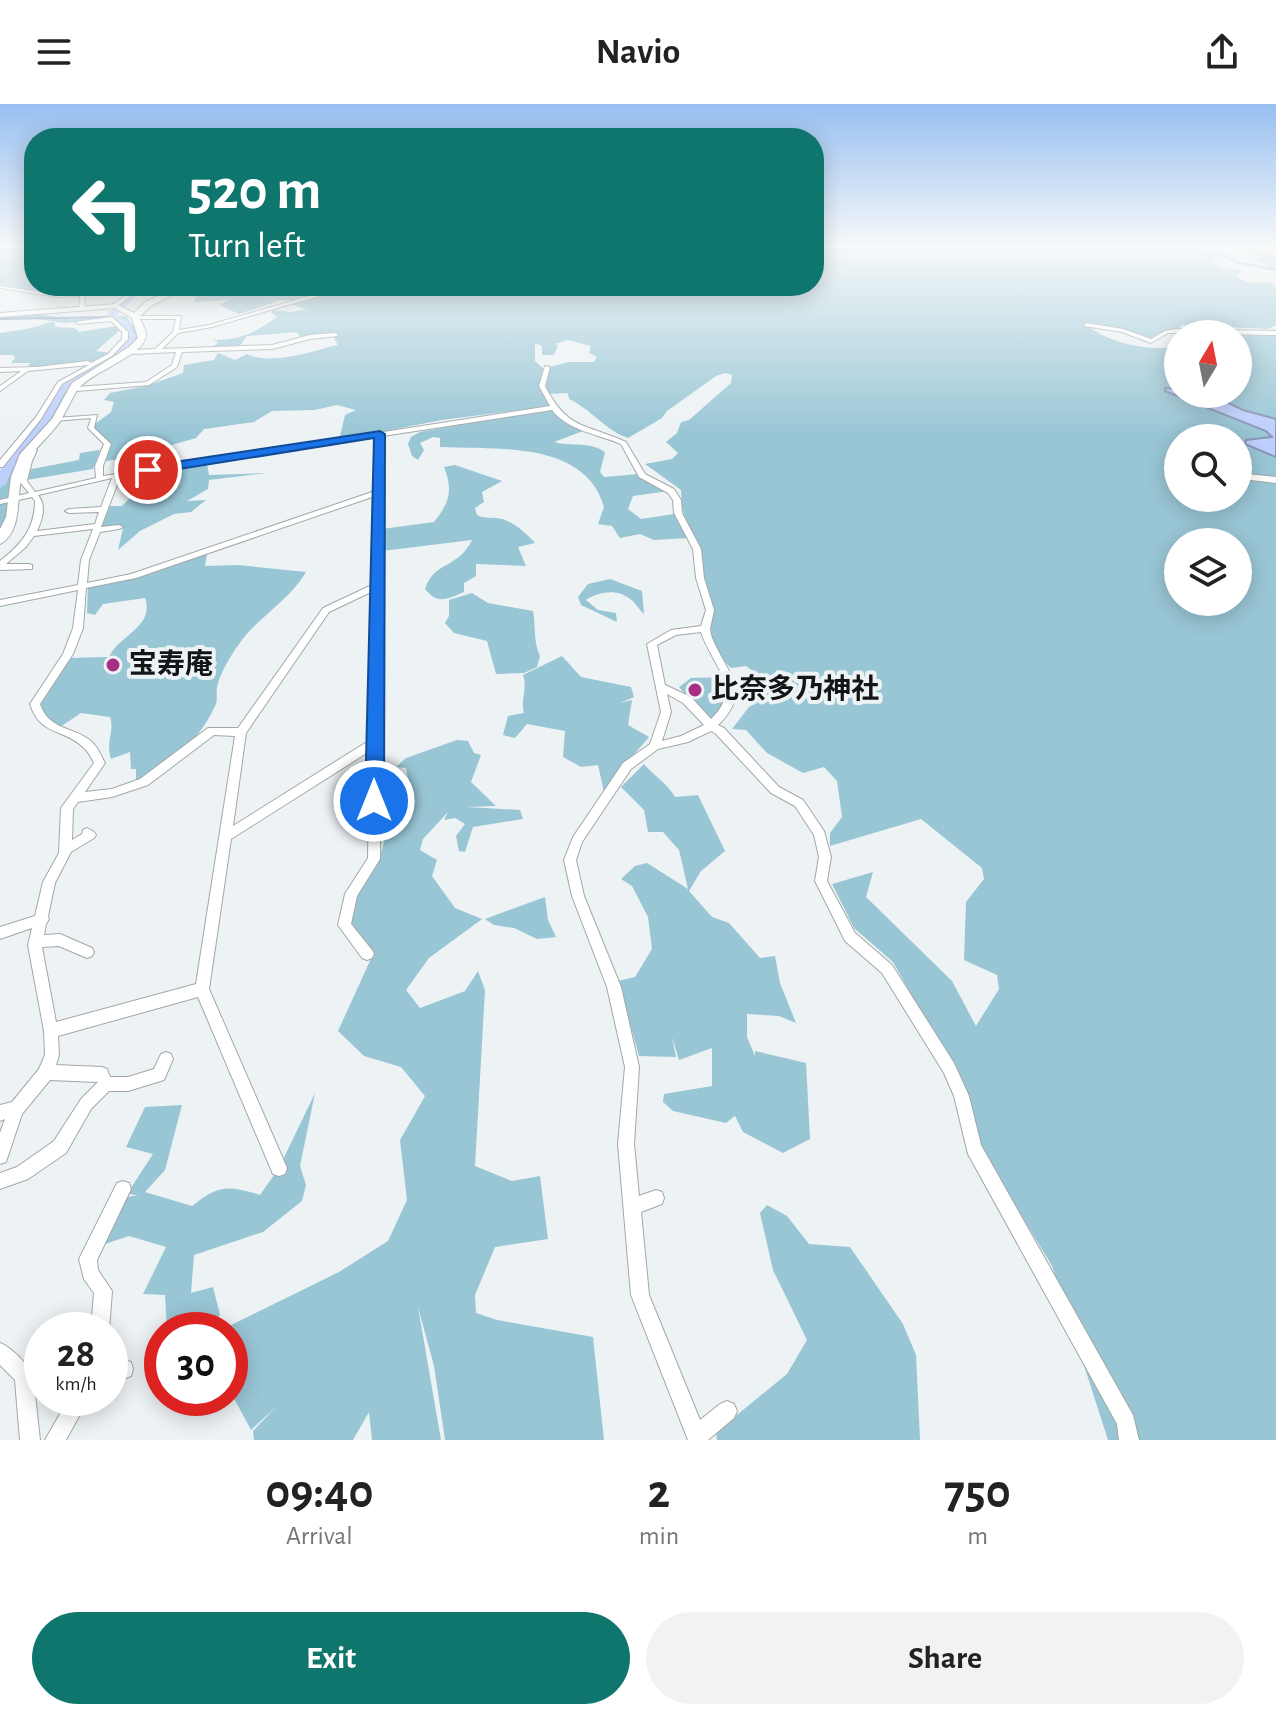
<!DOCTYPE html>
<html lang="en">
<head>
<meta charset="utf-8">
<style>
	body { margin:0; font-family:"Alegreya Sans","Noto Sans JP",sans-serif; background:#f2f2f2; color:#222; height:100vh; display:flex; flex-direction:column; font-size:30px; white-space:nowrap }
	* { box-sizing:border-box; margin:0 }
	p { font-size:26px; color:#767676 }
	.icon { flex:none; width:44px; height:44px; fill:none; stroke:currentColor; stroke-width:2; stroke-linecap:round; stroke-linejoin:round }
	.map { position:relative; height:1336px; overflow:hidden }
	.panel { display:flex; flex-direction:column; background:#fff; flex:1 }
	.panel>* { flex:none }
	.top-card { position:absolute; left:24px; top:24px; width:800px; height:168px; border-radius:32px; box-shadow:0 4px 20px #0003; background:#0f766e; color:#fff; overflow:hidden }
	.needle { width:52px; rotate:10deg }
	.controls { position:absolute; left:1164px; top:216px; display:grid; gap:16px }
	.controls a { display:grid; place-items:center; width:88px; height:88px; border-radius:50%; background:#fff; box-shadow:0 4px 20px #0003; font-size:40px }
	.speed { position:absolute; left:24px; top:1208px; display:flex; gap:16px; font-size:40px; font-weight:700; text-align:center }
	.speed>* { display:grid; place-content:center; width:104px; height:104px; border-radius:50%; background:#fff; box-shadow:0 4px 20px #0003; line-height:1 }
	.speed small { font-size:20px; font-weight:400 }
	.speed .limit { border:12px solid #d22; background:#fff; color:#111 }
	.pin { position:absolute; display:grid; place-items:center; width:68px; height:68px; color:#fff; margin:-34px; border:4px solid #fff; border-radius:50%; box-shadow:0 2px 8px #0007 }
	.me { position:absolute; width:88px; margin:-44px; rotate:0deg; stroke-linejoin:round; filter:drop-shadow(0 0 6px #0008) }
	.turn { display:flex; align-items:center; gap:28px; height:168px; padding:0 32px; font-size:36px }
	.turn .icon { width:104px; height:104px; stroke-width:2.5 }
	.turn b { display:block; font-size:56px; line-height:68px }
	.eta { display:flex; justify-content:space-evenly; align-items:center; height:136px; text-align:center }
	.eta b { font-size:48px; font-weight:700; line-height:56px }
	.button { display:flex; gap:16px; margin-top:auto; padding:16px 32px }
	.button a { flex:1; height:92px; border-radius:48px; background:#0f766e; color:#fff; font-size:32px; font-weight:700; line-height:92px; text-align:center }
	.button a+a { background:#f2f2f2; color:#222 }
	header { display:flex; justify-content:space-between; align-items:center; height:104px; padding:0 32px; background:#fff; font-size:36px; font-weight:700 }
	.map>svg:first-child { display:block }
	.green { fill:#99c6d5; fill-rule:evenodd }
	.water { fill:#becffd; stroke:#8b97b8; stroke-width:2 }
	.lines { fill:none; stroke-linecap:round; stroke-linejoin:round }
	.stream { stroke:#8b97b8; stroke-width:2 }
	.river { fill:#becffd; fill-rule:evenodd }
	.street-casing { stroke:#a2a7a8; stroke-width:2 }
	.secondary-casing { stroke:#a2a7a8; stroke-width:2 }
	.primary-casing { stroke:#cbcccc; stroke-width:2 }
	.street { fill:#fff; fill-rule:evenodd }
	.secondary { fill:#fff; fill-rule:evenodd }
	.primary { fill:#80c2c3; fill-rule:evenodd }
	.route { fill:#1a73e8; stroke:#114b97; stroke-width:2 }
	.poi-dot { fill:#a82f85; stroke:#edf2f4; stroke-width:3 }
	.labels { text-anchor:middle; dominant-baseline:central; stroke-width:8; stroke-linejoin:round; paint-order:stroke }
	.poi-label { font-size:28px; font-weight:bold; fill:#131516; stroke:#edf2f4; text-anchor:start }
</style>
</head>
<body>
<header><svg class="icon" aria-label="menu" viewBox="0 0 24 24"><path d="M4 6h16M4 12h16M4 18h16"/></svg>Navio<svg class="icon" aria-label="share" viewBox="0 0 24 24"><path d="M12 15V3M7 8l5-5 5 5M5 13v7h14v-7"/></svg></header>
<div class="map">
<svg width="1276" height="1336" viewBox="0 0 1276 1336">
	<rect width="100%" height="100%" fill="#edf2f4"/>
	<path class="green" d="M0 143H34V182H79V189L55 192 0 183Z
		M814 143H1197L1207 148 1223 149 1241 159 1270 163 1254 155 1259 151 1276 158V167L1239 160 1222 152 1210 156 1221 164 1242 166 1237 173 1249 179 1271 178 1276 183V221L1268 225 1181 221 1179 226 1167 228 1155 237 1086 220C1108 240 1149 247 1178 243V290H1238V230H1190L1192 227 1276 229V1336H1108L1052 1162 978 1040 959 968 936 934 893 858 854 824 832 780 873 768 866 793 952 877 976 922 999 885 997 871 964 856 966 798 984 775 982 764 921 715 830 742V729L842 713 837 677 824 663 803 669 767 649 746 626 732 625 749 603 763 595 767 585 761 573 746 562 731 564 714 547 711 530 712 503 700 474 682 402 681 386 645 360 672 355 678 349 666 338 677 329 681 318 689 316 731 279 732 271 725 269 716 272 667 307 662 314 628 334C605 326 591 305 569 295L568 289 548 290 544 282 550 263 569 258H594L597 253 589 249 591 242 568 236 555 240 558 241 554 251H542V242L535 239V257L544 265 542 282 551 302 442 316 339 336 345 311 356 306 337 301 315 306 272 307 254 318 204 325 196 334 165 343 163 355 178 353 177 359 129 367 134 357 147 355 148 351 106 357 108 340 91 323 111 308 114 298 104 296 110 289 146 282 183 269 184 261 214 256 218 249 235 256 247 250C273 262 311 247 338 241L333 232 302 235 297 228 247 232 239 243 212 245 218 238 213 236C239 237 256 228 277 213L271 208 273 206 291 208 307 205 289 200 294 197 281 196 239 210 220 201 228 196 194 198 196 192 204 189 202 182H814ZM1178 334H1238V394H1178ZM1178 438H1238V498H1178Z
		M36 210 72 215 126 212 140 231 130 244 67 285 54 317 14 361 9 393 11 413 0 425V368L5 359 60 281 120 244 128 232 127 226 115 215 63 219 31 214 0 216V211Z
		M49 218 55 219V223L75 224 79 228 117 222 120 226 96 247 111 249 95 257 27 265 30 259H11L15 254 13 251H0V229C14 227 38 224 49 218Z
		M551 304 583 327 554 338C573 343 589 337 605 348L600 368 604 373 639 370 669 387 633 392 628 405 641 415 674 410 689 434 654 436 640 430 620 434 612 422 598 420 604 403C585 336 496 346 440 343V334L433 333 420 339 424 346 418 356 412 352 408 340 411 333 420 328Z
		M100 346 93 365 27 376V366L79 356 80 349Z
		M207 360 209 371 267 369 209 376 208 385 187 397 206 396 191 408 174 410 140 427 118 446 123 424 101 423 110 402H122L156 368Z
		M455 361 502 377 482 388 484 398 475 404 477 411C485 415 488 413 496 414 511 415 526 429 535 439L518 443 526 462 476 460V472L464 479V488C447 495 438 501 425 485 434 457 458 465 472 436L382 447V425L434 418C450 398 453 386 444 363Z
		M207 449 205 462 238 461 306 468C290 496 258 513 239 540 231 551 219 571 217 584 216 591 218 596 215 602 201 634 169 665 136 677V665H131L130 648 111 655C105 637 115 628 110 613L81 609 60 623 49 622 36 604 66 554 109 553C119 531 155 523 145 494L103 500 95 511 87 509 88 480 134 474Z
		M610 475 642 487 644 510C638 505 636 499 630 495 617 484 598 488 586 496L598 506 616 509 617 518 581 501 578 493 588 480Z
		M472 489 488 499 533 507C536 523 533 537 540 552L537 563 524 569 496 570 487 537 454 529 445 519 449 512V496Z
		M562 552 581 573 631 583 634 593 620 599 632 596 628 621 649 633C634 651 619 666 604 688L598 661 581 663 563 653 565 627 527 620 515 634 503 631 508 612 524 609C520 595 528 586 523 571Z
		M729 573 727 596 714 614H706L679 583 691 574Z
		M457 636 468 637 474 649 481 651 471 678 496 702 467 703 520 706 523 715 473 723 465 748 459 747 456 732 465 720 455 714 444 716 448 708 423 735 420 746 437 756 432 772 455 804 482 815 429 854 406 886 420 904 465 887 478 867 485 886 475 1062 512 1077 540 1072 548 1135 495 1143 475 1191 476 1209 497 1216 593 1233 604 1336H445L434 1262 418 1203 441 1336H372L369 1308 353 1336H254L253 1327 276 1303 251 1326 230 1287V1226H221L339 1168 388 1137 407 1096 400 1036 425 992 401 963 364 952 338 927 374 848 350 817 355 788 380 752 386 731 405 698 403 691 409 681 406 664 396 663 406 654Z
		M644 660C654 672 667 679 675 693L698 691 725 747 701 767 689 787 712 813 729 819 760 854 775 852 780 879 796 919 779 912 747 910V933L755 952V947L806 959 810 1035 783 1049 743 1028 735 1012 726 1019 673 1007 663 998 664 990 712 982V944L679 956 672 933 676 953 639 952 618 877 635 873 652 845 648 813 632 782 621 775 635 762 647 759 688 785 679 746 663 728H648L644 706 621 683Z
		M545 793 548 816 556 833 537 835 514 824 494 821 485 815Z
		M315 989 300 1062 306 1081 302 1097 263 1128 194 1151 191 1189 213 1183 220 1211 209 1226H167L165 1191 143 1190 166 1143 129 1132 99 1142 128 1093 138 1091 127 1090 153 1050 126 1043 145 1003 182 1001 165 1066 145 1088 192 1102C219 1081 227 1081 260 1091L279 1064Z
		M767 1101 787 1112 809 1140 850 1143 903 1220 916 1251 920 1336H717L716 1328 787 1270 807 1236 773 1166 760 1109Z"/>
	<path class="water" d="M1165 284 1178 285V290H1210L1243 306 1276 315V353L1245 340 1246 336 1272 333 1266 327 1165 287Z"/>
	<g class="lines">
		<path class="stream" d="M1213 143 1236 158 1276 166
			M0 215 110 213"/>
		<path class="river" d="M149 182H161L137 191 116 212 128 217 136 233 124 249 82 272 66 286 50 316 16 356 6 380 0 384V367L5 355 40 315 58 282 76 268 118 245 128 231 122 221 107 215V211L131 187Z"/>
		<defs>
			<path id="street" d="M0 182 57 191 80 189V182H84L85 205 82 207 79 205 80 192 57 193 0 184Z
				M140 182H145L116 203H112V201Z
				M324 188 326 190 212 223 178 229 162 245 272 241 310 231 336 229 338 232 310 235 272 245 182 248 177 263 149 281 77 287 74 285 77 283 146 278 172 261 176 248 133 250 130 248 133 246 155 245 173 228 176 215H135L133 212H181L179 226 209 221Z
				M112 213 128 228V235L112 252 62 280 41 315 3 363H0V356L36 313 58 278 89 261 28 267 0 287V282L21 267 0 268V264L37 263 88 257 91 259 108 250 122 235V228L111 217 78 220 75 218Z
				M1086 219 1123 225 1151 235 1165 227 1176 225 1276 227V231L1176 229H1168L1151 239 1122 228 1084 222Z
				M545 262 550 263 545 282C568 327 585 319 626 338L645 370 674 385 681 396 682 409 701 445 704 474 714 506 710 525 711 531C724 566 754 587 718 621L724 624 779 683 803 696 824 727 831 753 827 777 855 829 892 861 954 959 969 992 981 1041 1133 1311 1139 1336H1119L1117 1320 968 1050 954 992 944 969 882 869 845 837 815 777 819 753 814 731 795 702 771 689 716 630 711 627 688 638 658 645 631 665 582 738 576 756 584 792 621 883 639 963 634 1040 639 1092 656 1086 662 1088 664 1094 662 1100 641 1108 649 1191 700 1316 720 1300 727 1297 734 1300 737 1307 734 1314 708 1336H688L631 1191 618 1040 625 963 607 883 572 792 564 756 573 733 623 659 650 640 661 608 647 540 671 526 701 522 706 506 696 474 693 445 674 409 673 396 668 389 639 373 621 340C598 330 568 327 552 306L383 332 380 755 357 792 351 820 372 846 374 850 372 854 367 856 362 854 338 821 345 790 368 754 370 647 231 735 209 885 287 1064 285 1070 279 1072 273 1070 198 893 58 932 59 951 56 961 102 963 107 965 110 973H128L154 965 161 950 166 948 171 950 173 955 164 976 128 987H109L91 1005 66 1049 28 1075 0 1085V1069L17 1063 54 1037 81 995 98 978 50 976 22 1010 6 1058 0 1060V1029L5 1015 0 1017V1001L12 998 39 965 45 951 44 927 28 841 32 824 0 835V823L35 812 43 778 59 749 61 704 94 659C91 653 88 647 83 643 63 624 40 632 30 600L63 550 73 524 78 486 0 502V496L78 481 81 456 93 425 34 432 26 443 6 460H29L32 461V465L0 466V457C21 441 35 424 35 397L32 393 0 400V396L29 389 19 377C22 365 24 351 34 344L37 346 32 357 27 377 35 388 96 374 95 362 104 340 88 324 91 314 54 317 53 316 56 314 97 311 94 324 111 340 103 362V372L550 302 539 282ZM377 333 375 387 131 470 87 479 89 456 100 428 119 425 123 423 119 421 101 423 120 373ZM112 374 101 403 69 405 65 407 69 409 99 408 95 420 37 427C42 416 47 402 38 391ZM375 392 374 480 323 504 238 624H208L140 675 112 685 85 688 105 659C101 652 98 643 91 637 73 622 49 627 40 600L73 550 83 524 86 484 136 474ZM373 487 370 636 233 722 246 629 329 508ZM701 528C711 560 744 584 711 615L691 593 665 581 657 541 676 531ZM667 590 683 599 704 621 681 632 662 637 671 608ZM214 631 235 632 196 880 56 918 42 843 59 842 87 854 92 852 94 848 92 844 60 830 44 831 46 820 49 815 48 812 55 779 71 748 94 734 96 731 94 728 87 724 83 726 82 730 72 736 73 705 78 698 112 693 148 681Z
				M123 1077 129 1079 131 1085 97 1156 98 1166 112 1187 109 1226H91L94 1189 84 1175 79 1155 117 1079Z
				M0 1239C12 1244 28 1260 33 1272L40 1336H20L15 1276 0 1261Z
				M124 1256 131 1258 133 1265 131 1272 110 1280V1262Z
				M69 1294H89L66 1336H45Z"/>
			<path id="secondary" d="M181 182H191L151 202 139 213C141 218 146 225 146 231 146 252 86 269 76 288 71 297 66 307 61 316 48 336 28 347 22 371 16 392 23 428 0 440V425L6 413 11 373 20 350 52 315 72 279 129 243 138 234 132 214 115 204 0 213V209L116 200 134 209 145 198Z
				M1246 370 1276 373V379L1242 375 1241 373Z"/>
			<path id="primary" d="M1239 143H1249L1276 154V159Z"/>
		</defs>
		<use href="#street" class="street-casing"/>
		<use href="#secondary" class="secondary-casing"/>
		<use href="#primary" class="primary-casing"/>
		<use href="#street" class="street"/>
		<use href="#secondary" class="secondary"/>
		<use href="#primary" class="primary"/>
	</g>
	<linearGradient id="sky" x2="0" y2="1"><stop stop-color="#97bff0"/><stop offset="0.43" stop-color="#f7f9fa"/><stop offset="1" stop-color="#f7f9fa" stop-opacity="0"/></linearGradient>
	<rect width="1276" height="330" fill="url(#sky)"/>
	<path class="route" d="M380 327 385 330 384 697 381 702H368L365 697 374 334 148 370 142 366 148 362Z"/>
	<g class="poi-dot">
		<circle cx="113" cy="561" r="8"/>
		<circle cx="695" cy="586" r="8"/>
	</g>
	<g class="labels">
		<g class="poi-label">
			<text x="129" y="561">宝寿庵</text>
			<text x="711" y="586">比奈多乃神社</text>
		</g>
	</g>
</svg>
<div class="controls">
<a><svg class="needle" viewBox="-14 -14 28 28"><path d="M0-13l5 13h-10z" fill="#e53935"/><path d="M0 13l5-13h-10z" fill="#767676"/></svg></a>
<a><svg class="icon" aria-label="search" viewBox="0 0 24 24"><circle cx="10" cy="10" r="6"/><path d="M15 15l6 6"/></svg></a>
<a><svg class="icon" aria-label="layers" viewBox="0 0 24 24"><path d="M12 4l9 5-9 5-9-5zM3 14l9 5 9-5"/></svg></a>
</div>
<div class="speed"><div>28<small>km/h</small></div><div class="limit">30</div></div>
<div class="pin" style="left:148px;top:366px;background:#d93025"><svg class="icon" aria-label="arrive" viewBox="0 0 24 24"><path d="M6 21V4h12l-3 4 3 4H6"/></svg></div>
<svg class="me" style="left:374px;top:697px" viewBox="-20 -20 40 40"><circle r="17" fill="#1a73e8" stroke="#fff" stroke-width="3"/><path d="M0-11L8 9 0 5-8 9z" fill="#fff"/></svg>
<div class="top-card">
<div class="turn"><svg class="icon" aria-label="left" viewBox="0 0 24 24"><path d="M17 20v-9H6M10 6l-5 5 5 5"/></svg><div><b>520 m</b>Turn left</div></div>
</div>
</div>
<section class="panel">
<div class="eta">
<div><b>09:40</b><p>Arrival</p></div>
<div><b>2</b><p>min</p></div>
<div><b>750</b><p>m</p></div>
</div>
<div class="button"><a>Exit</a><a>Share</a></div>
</section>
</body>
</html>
